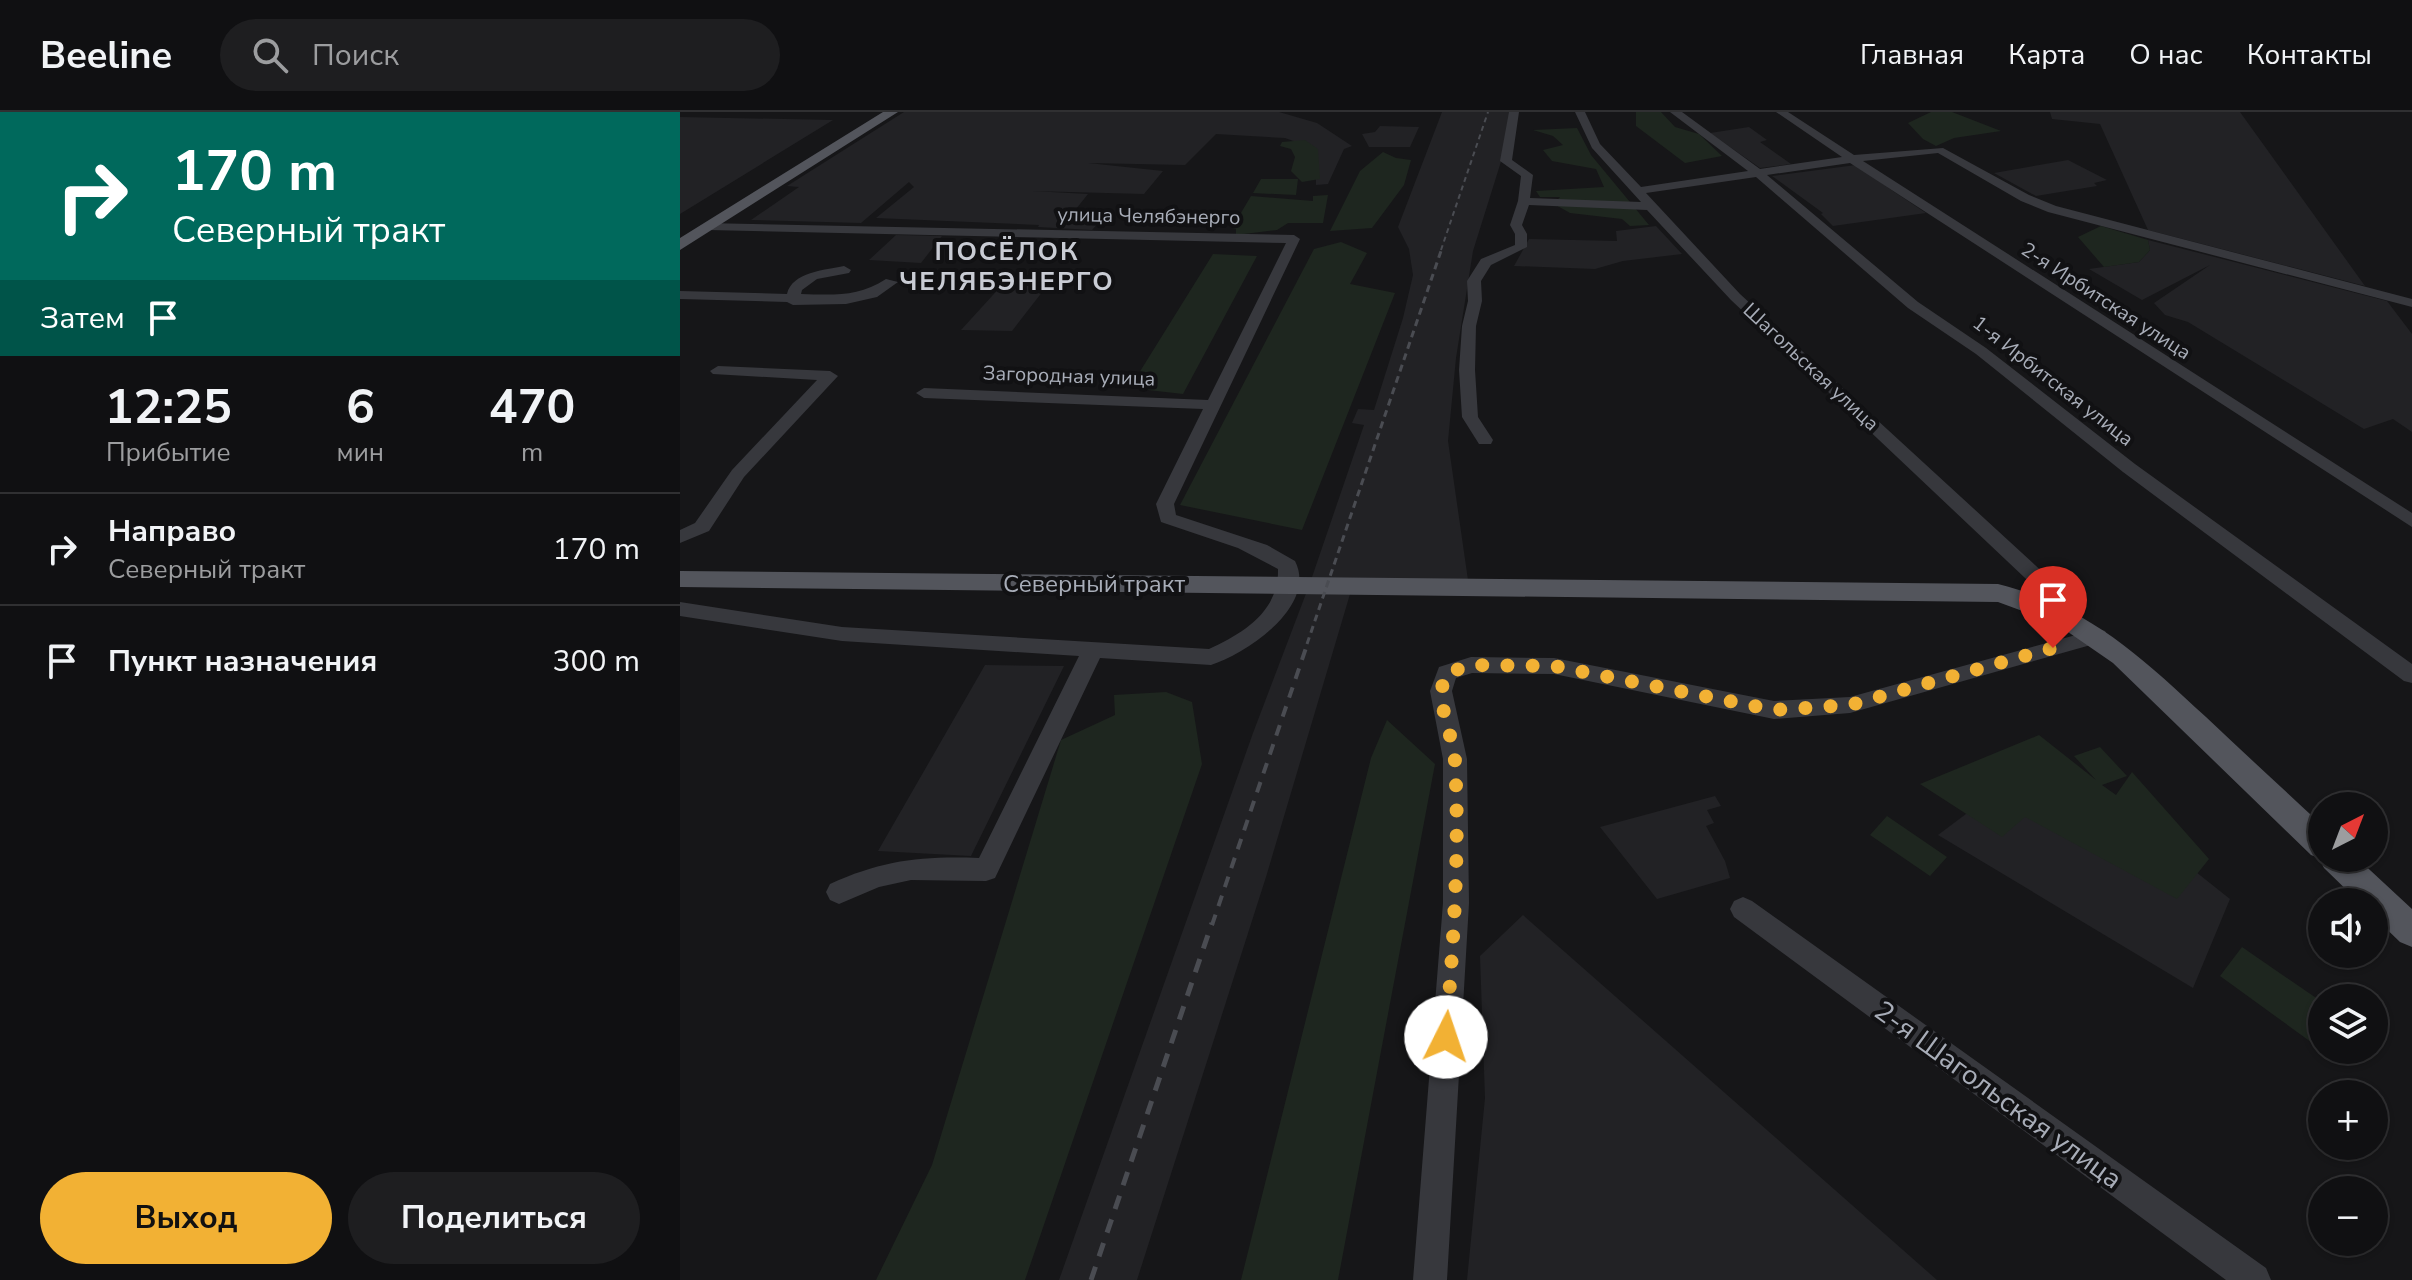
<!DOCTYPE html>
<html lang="ru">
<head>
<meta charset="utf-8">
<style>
	body { margin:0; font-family:"Nunito Sans",sans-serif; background:#1e1e20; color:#f1f3f6; height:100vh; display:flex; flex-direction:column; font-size:30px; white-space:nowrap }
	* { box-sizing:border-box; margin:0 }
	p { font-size:26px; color:#9c9d9f }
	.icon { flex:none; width:44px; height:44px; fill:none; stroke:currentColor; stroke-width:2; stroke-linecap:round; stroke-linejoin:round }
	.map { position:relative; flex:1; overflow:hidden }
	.drawer { display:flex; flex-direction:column; background:#101012; width:680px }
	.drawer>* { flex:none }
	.hud { background:#00695c; color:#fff; overflow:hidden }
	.needle { width:52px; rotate:42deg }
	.buttons { position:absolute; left:1628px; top:680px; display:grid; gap:16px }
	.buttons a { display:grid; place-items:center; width:80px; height:80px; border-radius:50%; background:#101012; box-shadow:0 2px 6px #0004,0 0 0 2px #303032; font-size:40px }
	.pin { position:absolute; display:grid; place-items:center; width:68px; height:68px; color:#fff; margin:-82px -34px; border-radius:50% 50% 50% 0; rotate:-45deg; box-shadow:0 0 8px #0007 }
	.pin .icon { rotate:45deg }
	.me { position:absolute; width:88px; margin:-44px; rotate:4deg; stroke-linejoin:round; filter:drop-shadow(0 0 6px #0008) }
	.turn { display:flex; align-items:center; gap:28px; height:168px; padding:0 40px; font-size:36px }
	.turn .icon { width:104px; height:104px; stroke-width:2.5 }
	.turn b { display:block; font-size:56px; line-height:68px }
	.then { display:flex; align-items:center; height:76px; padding:0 40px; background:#0003; gap:16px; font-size:30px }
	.eta { display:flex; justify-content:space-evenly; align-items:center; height:136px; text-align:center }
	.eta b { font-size:48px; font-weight:700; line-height:56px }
	.button { display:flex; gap:16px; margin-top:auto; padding:16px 40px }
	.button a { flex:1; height:92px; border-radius:48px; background:#f2b134; color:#111; font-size:32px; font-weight:700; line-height:92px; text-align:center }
	.button a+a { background:#1e1e20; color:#f1f3f6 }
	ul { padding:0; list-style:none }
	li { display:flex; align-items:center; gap:24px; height:112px; padding:0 40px; border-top:2px solid #303032 }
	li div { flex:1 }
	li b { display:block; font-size:30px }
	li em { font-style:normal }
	header { display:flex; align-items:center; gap:48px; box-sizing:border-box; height:112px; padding:0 40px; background:#101012; border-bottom:2px solid #303032 }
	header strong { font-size:38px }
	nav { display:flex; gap:44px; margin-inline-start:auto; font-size:28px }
	.search { width:560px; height:72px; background:#1e1e20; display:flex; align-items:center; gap:20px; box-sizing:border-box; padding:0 28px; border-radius:44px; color:#9c9d9f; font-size:30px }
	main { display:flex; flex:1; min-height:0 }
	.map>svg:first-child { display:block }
	.built { fill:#222225 }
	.green { fill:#1e261f }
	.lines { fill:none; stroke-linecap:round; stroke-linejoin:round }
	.minor { fill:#37383d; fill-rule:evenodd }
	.major { fill:#53555c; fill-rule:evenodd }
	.rail-far3 { stroke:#4a4c52; stroke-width:2; stroke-dasharray:5 4; stroke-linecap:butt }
	.rail-far2 { stroke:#4a4c52; stroke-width:3; stroke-dasharray:7 5; stroke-linecap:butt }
	.rail-far1 { stroke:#4a4c52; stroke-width:4; stroke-dasharray:11 9; stroke-linecap:butt }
	.rail { stroke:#4a4c52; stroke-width:5; stroke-dasharray:14 11; stroke-linecap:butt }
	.route { stroke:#f2b134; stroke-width:14; stroke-dasharray:0 25.2 }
	.labels { text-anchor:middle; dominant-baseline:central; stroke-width:8; stroke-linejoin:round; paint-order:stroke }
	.far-street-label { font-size:20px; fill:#a8adb8; stroke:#111113 }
	.street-label { font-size:24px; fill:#a8adb8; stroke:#111113 }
	.far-district-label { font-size:26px; font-weight:bold; letter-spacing:2px; fill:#c9ccd4; stroke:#111113 }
	.near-street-label { font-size:28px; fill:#a8adb8; stroke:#111113 }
</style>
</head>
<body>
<header>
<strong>Beeline</strong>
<div class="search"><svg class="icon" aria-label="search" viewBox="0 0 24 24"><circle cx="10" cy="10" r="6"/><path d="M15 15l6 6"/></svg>Поиск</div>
<nav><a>Главная</a><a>Карта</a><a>О нас</a><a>Контакты</a></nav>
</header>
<main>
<section class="drawer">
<div class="hud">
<div class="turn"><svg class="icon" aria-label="right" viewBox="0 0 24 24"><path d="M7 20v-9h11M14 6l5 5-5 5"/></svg><div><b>170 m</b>Северный тракт</div></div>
<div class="then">Затем<svg class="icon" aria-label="arrive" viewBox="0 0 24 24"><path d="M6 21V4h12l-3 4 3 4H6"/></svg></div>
</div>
<div class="eta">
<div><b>12:25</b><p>Прибытие</p></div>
<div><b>6</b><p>мин</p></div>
<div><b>470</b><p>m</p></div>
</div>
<ul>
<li><svg class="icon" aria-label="right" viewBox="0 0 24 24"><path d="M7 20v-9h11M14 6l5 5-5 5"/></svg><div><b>Направо</b><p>Северный тракт</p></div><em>170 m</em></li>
<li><svg class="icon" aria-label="arrive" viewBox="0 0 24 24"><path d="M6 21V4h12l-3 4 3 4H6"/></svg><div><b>Пункт назначения</b></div><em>300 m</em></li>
</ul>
<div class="button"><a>Выход</a><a>Поделиться</a></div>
</section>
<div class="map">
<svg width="1732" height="1168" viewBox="0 0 1732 1168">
	<rect width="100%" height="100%" fill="#161618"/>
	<path class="built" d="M224 0H599L637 11 672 34 664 37 648 72 636 73V46L619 31 605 26 536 22 505 53 408 51 483 59 464 82 352 79 408 82 396 97 430 98 412 118 358 115 359 113 196 106 234 75 229 70 181 111 71 108 119 75 107 74Z
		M762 0H831L824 40 793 139 776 246 768 329 789 475 673 472 586 765 457 1168H379L573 621 630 471 684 313 672 311 678 297 694 298 723 206 733 163 729 137 718 115Z
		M1370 0H1560L1685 174 1468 118 1420 12 1372 7Z
		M0 5 153 8 0 102Z
		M700 14 739 15 730 35H689L682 22 695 20Z
		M1069 15 1087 28 1080 30 1111 52 1080 56 1030 21Z
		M1388 48 1427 68 1414 71 1417 74 1356 84 1314 61Z
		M1176 53 1213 79 1246 101 1153 114 1141 102 1143 101 1092 64Z
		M976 114 1002 142 943 149 915 157 834 154 849 127 937 129 936 119Z
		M216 123 262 124 241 151 189 148Z
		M1468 128 1707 189 1732 222V320L1713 307 1684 317 1508 210 1485 203 1474 191 1530 153 1462 188 1409 157 1459 150 1470 138Z
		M370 170 332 219 281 218 323 172Z
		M305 553 384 554 291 744 198 739Z
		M1374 647 1550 787 1513 876 1258 723 1342 660Z
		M1035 684 1041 694 1027 698 1034 711 1026 714 1045 749 1050 766 977 787 920 715Z
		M843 803 1257 1168H787L805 986 800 844Z"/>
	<path class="green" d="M956 0H981L995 15 1019 22 1042 44 1005 51 956 14Z
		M1251 0H1272L1321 19 1274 26 1256 34 1243 27 1228 11Z
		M897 16 911 43 969 113 950 114 942 107 890 101 874 92 880 85H860L856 79 924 75 916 57 872 49 863 38 883 33 873 24 853 18Z
		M625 28 638 37 640 67 622 70 611 59 615 45 611 37 600 34 602 30Z
		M703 40 716 46 731 48 724 73 692 116 650 119 680 59Z
		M581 67H618L616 83 573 81Z
		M648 83 643 111H608L597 118 556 123V117L552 116 571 84 633 89V84Z
		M1421 114 1468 128 1470 138 1459 150 1424 155 1398 125Z
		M661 130 687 141 670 172 715 181 622 418 500 393 634 137Z
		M533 142 577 144 503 282 468 278 459 261Z
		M486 580 512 590 522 652 345 1168H196L252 1053 381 628 435 603 434 583Z
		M707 608 755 652 658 1168H561L691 646Z
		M1359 623 1416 668 1394 644 1420 635 1447 664 1422 673 1436 683 1452 660 1529 747 1497 787 1345 705 1322 725 1240 672Z
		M1207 704 1267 745 1250 764 1190 723Z
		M1562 835 1642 890V938L1540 864Z"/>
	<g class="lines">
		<path class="minor" d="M829 0H839L832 48 853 63 850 86 961 90 912 36 895 0H905L920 32 961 75 1068 59 990 0H1002L1080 57 1162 45 1096 0H1108L1174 43 1263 36 1349 83 1376 94 1732 187V195L1368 100 1341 89 1258 41 1183 49 1732 401V415L1170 51 1087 63 1238 190 1306 236 1455 352 1732 552V571L1724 569 1443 360 1296 242 1228 196 1076 65 966 81 1060 182 1379 475 1385 487 1377 502H1363L1360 497 1365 487 1363 483 1051 188 967 98 849 93 842 113 847 122V135L811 153 801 169 802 189 796 214 795 258 798 305 813 328 811 332H799L782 305 779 258 782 214 788 189 787 169 801 147 835 133V122L830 113 838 89 841 64 820 49Z
			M24 111 614 123 620 127 494 392 496 403 587 433 615 449C638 494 566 542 531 553L420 546 315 766 306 769 231 768 199 775 159 792 150 788 146 780 150 772C203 748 241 744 299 746L399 544 162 529 0 504V490L162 515 529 537C564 521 599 499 598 457L558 436 481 410 476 392 523 297 244 286 236 281 244 276 528 288 606 131 28 118 24 117Z
			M164 154 171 158 169 161 137 167 122 178 121 182C154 183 178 185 206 167L218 170 197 185 166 192 113 193 107 190 0 187V179L107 182C112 160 145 158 164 154Z
			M38 254 150 259 158 264 64 365 29 419 0 431V418L15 411 52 358 137 268 33 262 30 259Z
			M1418 517 1425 519 1428 524 1425 529 1170 601 1094 607 874 562 792 561 776 566 772 579 787 647 789 791 767 1168H733L763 791V647L750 579 759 555 791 545 874 546 1094 589 1170 585Z
			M1063 785 1072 789 1586 1156 1591 1168H1546L1054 805 1050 797 1054 789Z"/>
		<path class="major" d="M203 0H218L0 138V126Z
			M0 459 1318 472C1409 495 1459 543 1526 605 1564 641 1603 677 1642 713V746H1677L1732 797V835L1720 830 1694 805V790H1679L1644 756 1639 746 1631 743 1433 551 1375 511 1318 490 0 475Z"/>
		<path class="rail-far3" d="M761 138 808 0"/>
		<path class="rail-far2" d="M627 532 762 136"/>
		<path class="rail-far1" d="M532 813 628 530"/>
		<path class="rail" d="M411 1168 532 811"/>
	</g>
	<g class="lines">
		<path class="route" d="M766 925C773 833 780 742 775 650 774 623 752 586 767 561L791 553 874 554 1094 598 1170 593 1373 536"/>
	</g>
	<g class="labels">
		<g class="far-street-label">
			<text transform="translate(469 104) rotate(1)">улица Челябэнерго</text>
			<text transform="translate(1426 189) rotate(33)">2-я Ирбитская улица</text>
			<text transform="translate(1131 255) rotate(43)">Шагольская улица</text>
			<text transform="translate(389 264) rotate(2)">Загородная улица</text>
			<text transform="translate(1373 269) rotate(38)">1-я Ирбитская улица</text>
		</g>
		<g class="street-label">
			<text x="414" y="472">Северный тракт</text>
		</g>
		<g class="far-district-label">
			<text x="327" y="139">ПОСЁЛОК<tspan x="327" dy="30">ЧЕЛЯБЭНЕРГО</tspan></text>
		</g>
		<g class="near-street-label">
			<text transform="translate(1318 983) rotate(36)">2-я Шагольская улица</text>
		</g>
	</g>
</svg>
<div class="buttons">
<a><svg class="needle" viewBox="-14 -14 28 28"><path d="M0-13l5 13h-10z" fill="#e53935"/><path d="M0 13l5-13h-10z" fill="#9c9d9f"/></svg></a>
<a><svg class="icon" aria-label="sound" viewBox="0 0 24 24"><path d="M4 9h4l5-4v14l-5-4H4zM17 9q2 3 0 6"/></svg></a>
<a><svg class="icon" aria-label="layers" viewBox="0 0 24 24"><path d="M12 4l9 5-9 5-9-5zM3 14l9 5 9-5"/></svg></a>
<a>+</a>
<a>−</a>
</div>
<div class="pin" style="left:1373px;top:536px;background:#d93025"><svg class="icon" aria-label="arrive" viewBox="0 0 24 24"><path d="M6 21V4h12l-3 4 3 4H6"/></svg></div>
<svg class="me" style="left:766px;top:925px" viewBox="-20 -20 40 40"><circle r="19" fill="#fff"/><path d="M0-13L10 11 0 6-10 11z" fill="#f2b134"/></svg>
</div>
</main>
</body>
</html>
